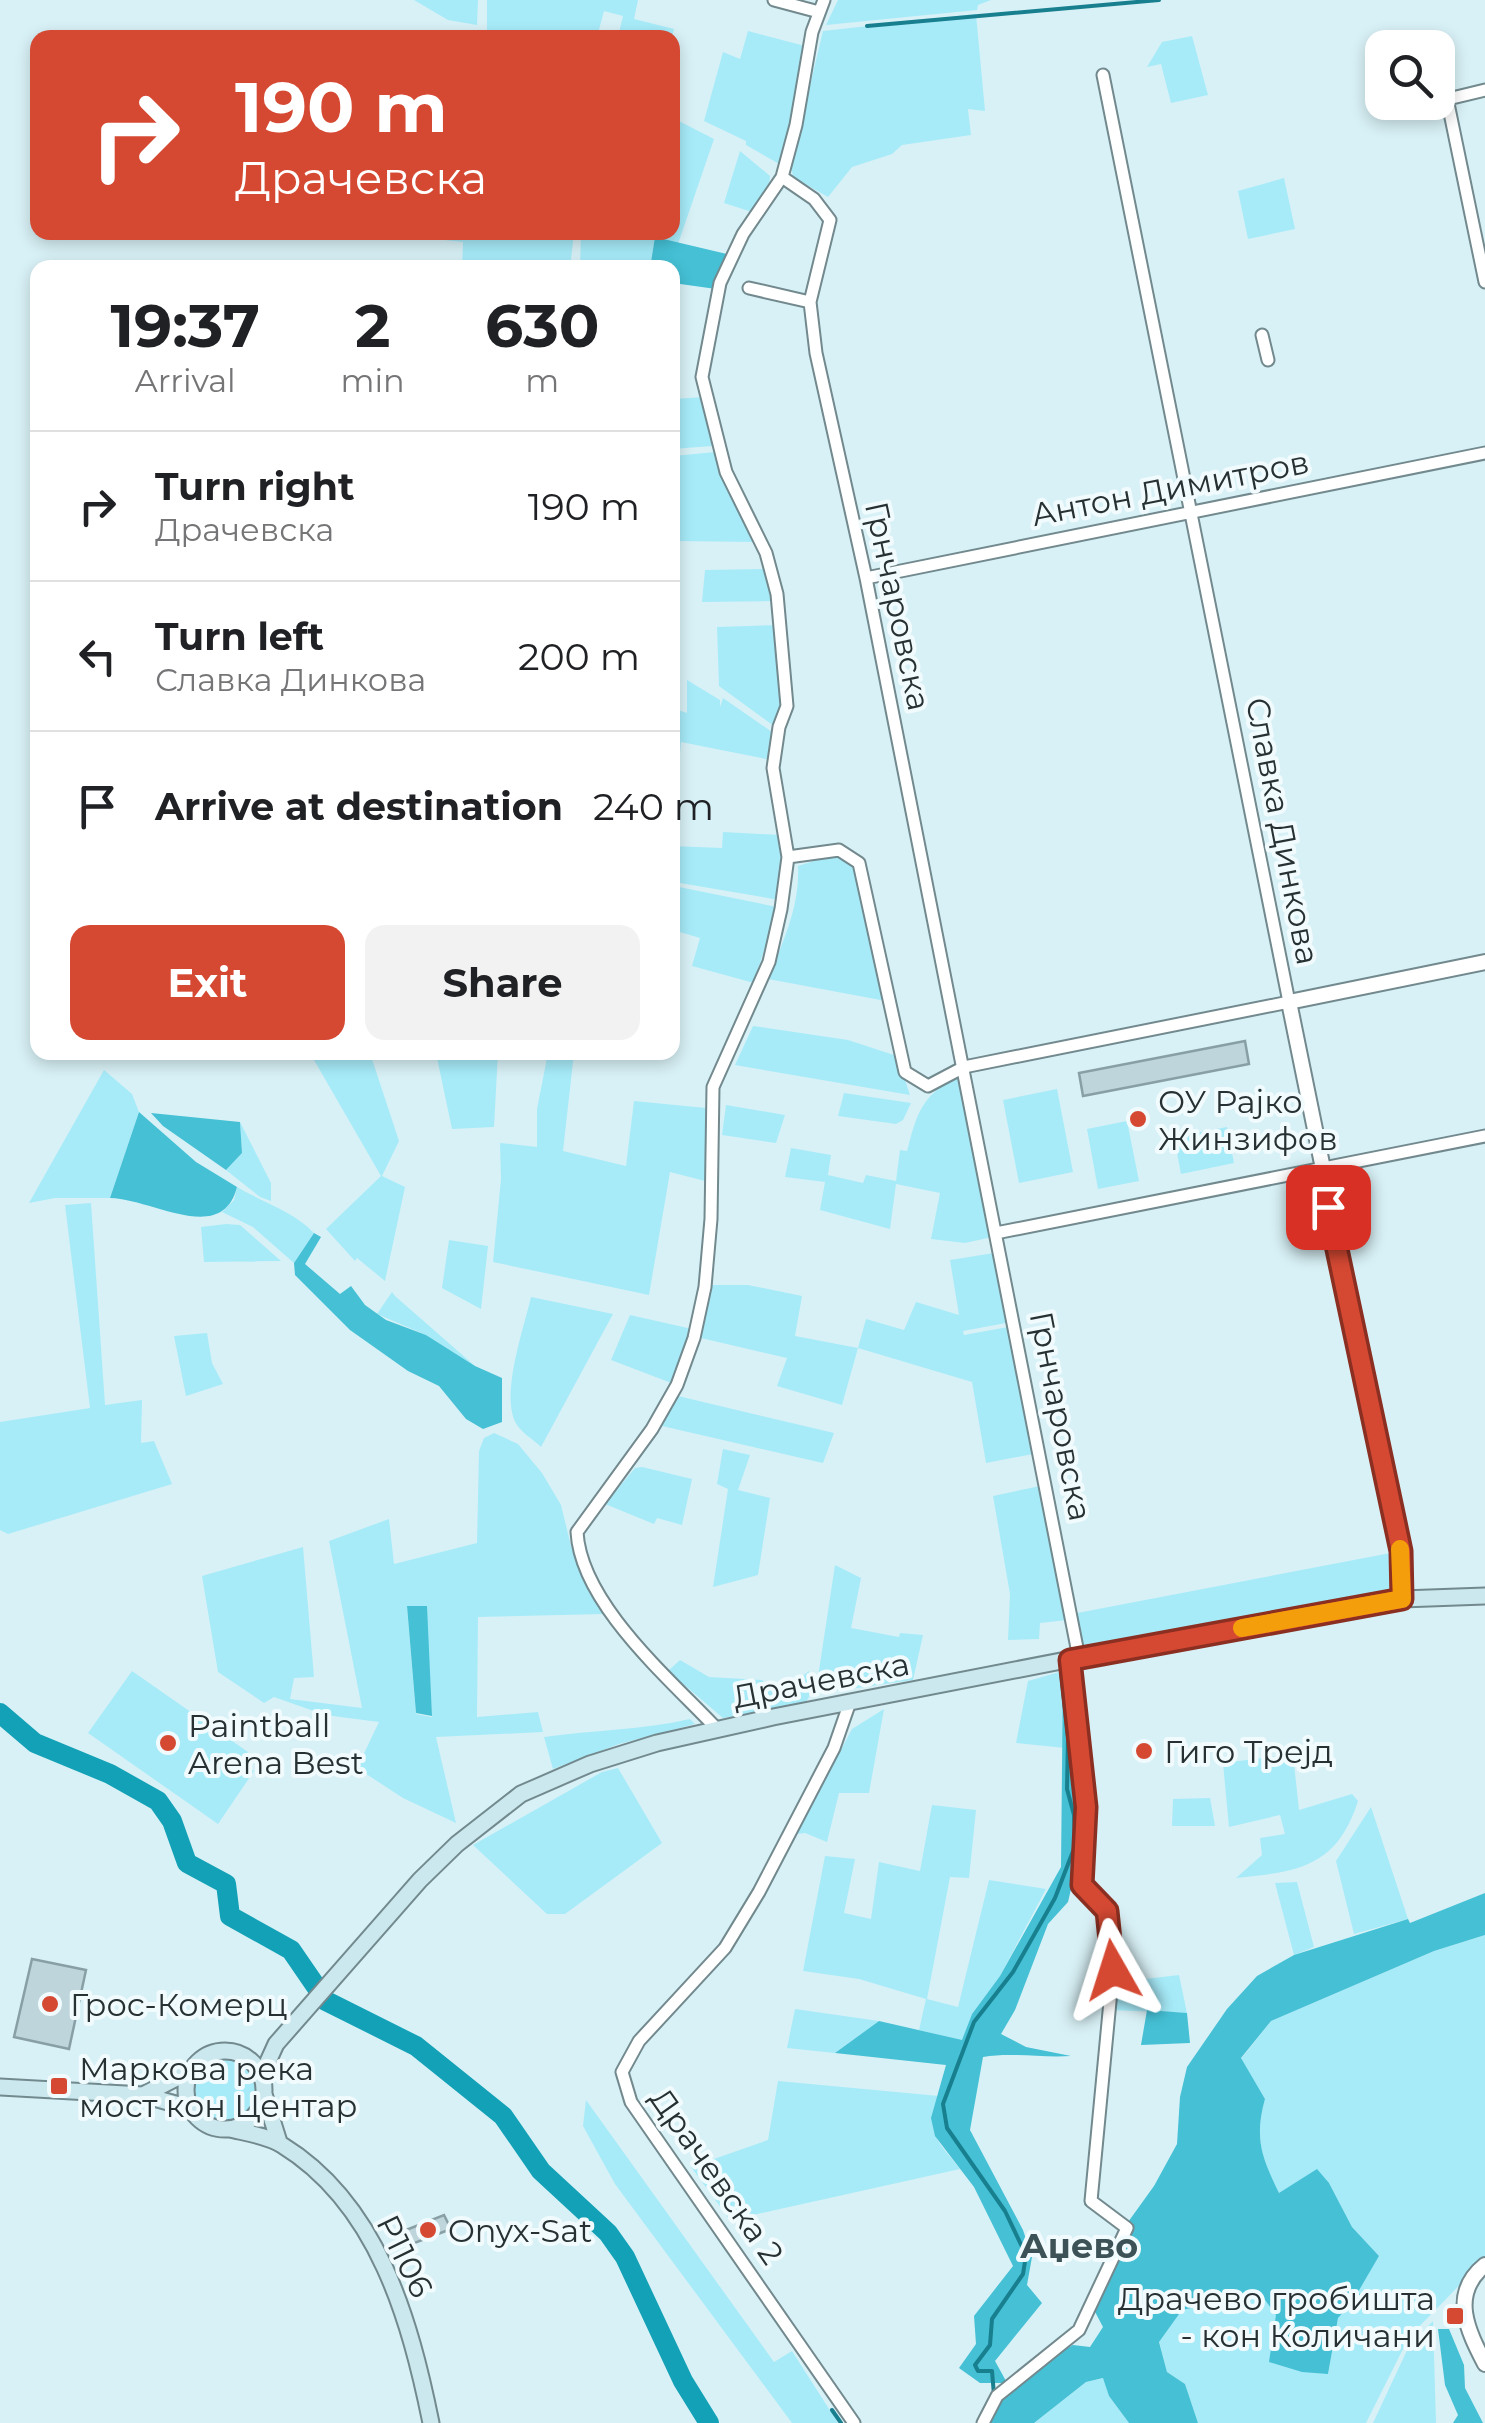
<!DOCTYPE html>
<html lang="en">
<head>
<meta charset="utf-8">
<style>
	body { margin:0; font-family:Montserrat,sans-serif; background:#f2f2f2; color:#202124; height:100vh; display:flex; flex-direction:column; font-size:38px; white-space:nowrap }
	* { box-sizing:border-box; margin:0 }
	p { font-size:32px; color:#757577 }
	.icon { flex:none; width:55px; height:55px; fill:none; stroke:currentColor; stroke-width:2; stroke-linecap:round; stroke-linejoin:round }
	.map { position:relative; flex:1; overflow:hidden }
	.sheet { position:absolute; left:30px; top:260px; width:650px; height:800px; display:flex; flex-direction:column; background:#fff; border-radius:20px; box-shadow:0 5px 15px #0003 }
	.sheet>* { flex:none }
	.hud { position:absolute; left:30px; top:30px; width:650px; height:210px; border-radius:20px; box-shadow:0 5px 15px #0003; background:#d54933; color:#fff; overflow:hidden }
	.controls { position:absolute; left:1365px; top:30px; display:grid; gap:20px }
	.controls a { display:grid; place-items:center; width:90px; height:90px; border-radius:20px; background:#fff; box-shadow:0 5px 15px #0003; font-size:50px }
	.pin { position:absolute; display:grid; place-items:center; width:85px; height:85px; color:#fff; margin:-42px; border-radius:20px; box-shadow:0 5px 15px #0006 }
	.me { position:absolute; width:110px; margin:-55px; rotate:354deg; stroke-linejoin:round; filter:drop-shadow(0 0 8px #0008) }
	.turn { display:flex; align-items:center; gap:35px; height:210px; padding:0 40px; font-size:45px }
	.turn .icon { width:130px; height:130px; stroke-width:2.5 }
	.turn b { display:block; font-size:70px; line-height:85px }
	.eta { display:flex; justify-content:space-evenly; align-items:center; height:170px; text-align:center }
	.eta b { font-size:60px; font-weight:700; line-height:70px }
	.cta { display:flex; gap:20px; margin-top:auto; padding:20px 40px }
	.cta a { flex:1; height:115px; border-radius:20px; background:#d54933; color:#fff; font-size:40px; font-weight:700; line-height:115px; text-align:center }
	.cta a+a { background:#f2f2f2; color:#202124 }
	ul { padding:0; list-style:none }
	li { display:flex; align-items:center; gap:30px; height:150px; padding:0 40px; border-top:2px solid #e0e0e0 }
	li div { flex:1 }
	li b { display:block; font-size:38px }
	li em { font-style:normal }
	.map>svg:first-child { display:block }
	.green { fill:#a7ebf9; fill-rule:evenodd }
	.forest { fill:#45c0d5 }
	.lines { fill:none; stroke-linecap:round; stroke-linejoin:round }
	.stream { stroke:#187f8f; stroke-width:4 }
	.river { stroke:#12a1b6; stroke-width:20 }
	.building { fill:#bdd5db; stroke:#88a0a5; stroke-width:2.5 }
	.minor-casing { stroke:#72898e; stroke-width:15 }
	.tertiary-casing { stroke:#72898e; stroke-width:18 }
	.secondary-casing { stroke:#72898e; stroke-width:19 }
	.minor { stroke:#fff; stroke-width:11 }
	.tertiary { stroke:#fff; stroke-width:14 }
	.secondary { stroke:#cbe8ee; stroke-width:15 }
	.route-casing { stroke:#8a2f21; stroke-width:25 }
	.route { stroke:#d54933; stroke-width:18 }
	.slow { stroke:#f59e0b; stroke-width:18 }
	.poi-dot { fill:#d54933; stroke:#f1fbfd; stroke-width:4 }
	.labels { text-anchor:middle; dominant-baseline:central; stroke-width:8; stroke-linejoin:round; paint-order:stroke }
	.street-label { font-size:32px; fill:#273133; stroke:#f1fbfd }
	.poi-label { font-size:32px; fill:#273133; stroke:#f1fbfd; text-anchor:start }
	.neighbourhood-label { font-size:35px; font-weight:bold; fill:#3c5256; stroke:#f1fbfd }
</style>
</head>
<body>
<div class="map">
<svg width="1485" height="2423" viewBox="0 0 1485 2423">
	<rect width="100%" height="100%" fill="#d8f1f6"/>
	<path class="green" d="M414 0H478L477 25 448 20Z
		M487 0H638L634 19 674 29 672 37H618L623 16 604 11 597 37H580V33L572 30 570 37H511L487 30Z
		M838 0H991L978 5 977 10 826 25Z
		M976 14 985 111 968 109 971 135 902 145 892 154 852 167 828 197 793 177 791 165 823 31Z
		M748 31 805 46 801 82 781 165 746 145V141L704 121 723 52 740 59Z
		M1192 36 1208 95 1171 103 1161 64 1147 67 1162 42Z
		M673 118 714 139 678 244 655 237 650 267 580 268 581 233 672 232Z
		M740 151 770 176 769 186 755 213 724 203Z
		M1284 178 1295 229 1248 239 1238 191Z
		M381 233H574L570 268 462 267 463 242Z
		M704 397 712 446 673 449V399Z
		M716 452 759 542 673 541V456Z
		M768 569 775 601 702 602 705 570Z
		M779 625 783 708 778 729 719 686 717 627Z
		M687 680 720 700V707L723 698 775 734 771 760 681 742 672 841V708L687 713Z
		M723 832 780 835 784 880 780 900 680 883 679 887 777 907 754 983 692 966 700 938 673 930 672 846 722 848Z
		M836 854 850 857 860 878 886 1001 768 979C783 942 800 906 798 866Z
		M753 1026 848 1040 897 1056 910 1095 735 1065Z
		M325 1052 370 1053 399 1141 382 1176 405 1187 385 1281 357 1258 355 1261 326 1229 381 1176 314 1060Z
		M484 1053H498L494 1127 452 1129 437 1058 483 1056Z
		M548 1053H574L563 1151 626 1166 634 1101 706 1108 709 1182 670 1172 649 1295 493 1262 501 1179 500 1143 537 1147V1109Z
		M104 1070 132 1094 139 1112 110 1198H55L29 1203Z
		M957 1076 992 1237 965 1243 931 1239 940 1193 896 1184 890 1229 820 1210 825 1182 785 1177 791 1148 831 1155 828 1175 863 1183 866 1175 896 1181 900 1150 907 1151C917 1113 921 1097 957 1076Z
		M1057 1089 1073 1172 1019 1183 1003 1100Z
		M844 1093 911 1103 903 1120 896 1124 838 1116Z
		M726 1105 785 1115 776 1143 722 1135Z
		M1127 1121 1139 1181 1098 1189 1087 1129Z
		M240 1122 271 1183V1201L260 1197 226 1170 242 1153Z
		M1227 1127 1234 1163 1181 1174 1174 1137Z
		M237 1187C262 1202 295 1212 314 1233L294 1263 253 1227 222 1212 234 1200Z
		M91 1203 105 1405 142 1400 141 1443 154 1441 172 1484 8 1534 0 1530V1422L90 1408 65 1205Z
		M226 1224 240 1225 281 1261 204 1262 201 1227Z
		M449 1240 488 1246 481 1309 442 1288Z
		M994 1253 1006 1323 963 1331 964 1335 1008 1327 1033 1454 986 1463 972 1382 858 1348 842 1405 777 1386 787 1358 701 1338 710 1285H748L802 1296 795 1336 858 1348 866 1319 904 1330 916 1302 959 1315 950 1260Z
		M392 1292 395 1296 475 1366 426 1335 377 1314Z
		M531 1297 613 1314 541 1447C534 1440 522 1433 517 1425 499 1398 524 1328 531 1297Z
		M630 1315 692 1329 674 1384 611 1360Z
		M207 1333 212 1363 223 1384 186 1396 174 1336Z
		M678 1396 834 1433 823 1463 662 1426Z
		M494 1433 518 1444 542 1473 561 1505 571 1546 604 1614 478 1617 477 1717 538 1712 543 1732 436 1737 456 1823 403 1798 357 1768 379 1722 325 1715 274 1697 264 1703 218 1672 202 1576 303 1547 314 1677 294 1678 290 1699 362 1708 329 1541 389 1519 394 1564 477 1543 479 1451 484 1438ZM426 1606 432 1717H431L416 1714 407 1607Z
		M723 1449 750 1455 738 1490 770 1498 758 1575 713 1587 728 1489 717 1484Z
		M642 1467 692 1479 682 1525 657 1518 654 1524 605 1504 635 1468Z
		M1040 1486 1067 1620 1040 1623 1039 1639 1008 1640 1010 1594 993 1496Z
		M1401 1551 1402 1599 1079 1658 1072 1614Z
		M835 1565 861 1578 851 1628 899 1637 900 1633 923 1635 913 1680 822 1693 818 1677Z
		M680 1660 709 1677 762 1680 773 1692 792 1684 809 1671V1697L804 1705 723 1718 668 1671Z
		M132 1671 248 1752 242 1762 254 1771 218 1824 88 1733Z
		M1063 1671 1065 1748 1016 1743 1028 1681Z
		M884 1709 869 1793H839L827 1842 805 1833 796 1834 852 1729Z
		M690 1719 695 1724 619 1744 553 1769 544 1737C593 1730 642 1730 690 1719Z
		M1293 1754 1299 1810 1352 1794 1358 1801C1337 1867 1298 1872 1236 1878L1262 1855 1260 1838 1285 1834 1280 1815 1229 1827 1223 1763Z
		M618 1768 662 1843 565 1914H547L473 1845 602 1772Z
		M1210 1798 1215 1826H1172L1173 1799Z
		M932 1805 976 1810 969 1878 950 1877 927 1999 958 2007 989 1880 1046 1889 1000 1976 972 2014 962 2041 919 2030 926 1999 859 1979 803 1971 825 1856 855 1859 844 1913 871 1919 879 1862 920 1871Z
		M1371 1807 1408 1919 1354 1934 1336 1861Z
		M1297 1882 1314 1947 1294 1955 1275 1883Z
		M1485 1935V2259L1409 2337 1366 2423H1198L1185 2384 1167 2372 1159 2341 1182 2310 1260 2293 1328 2374 1338 2318 1379 2256 1352 2227 1329 2183 1279 2194C1262 2158 1254 2139 1265 2099L1241 2059 1271 2021 1434 1951Z
		M1179 1975 1187 2013 1111 2010 1120 1982Z
		M795 2009 879 2021 835 2053 787 2048Z
		M191 2091a33 33 0 1 1 66 0a33 33 0 1 1-66 0Z
		M778 2081 939 2096C929 2138 934 2136 960 2169L730 2220 691 2167 768 2140Z
		M586 2100 774 2362 792 2351 838 2423H792L615 2184 583 2126Z
		M1433 2321 1436 2423H1373L1409 2346Z
		M1104 2378 1109 2396 1129 2423H1034L1086 2382Z"/>
	<path class="forest" d="M655 237 731 255 716 289 673 283 672 268H650Z
		M139 1112 196 1162 237 1187C222 1246 153 1199 110 1198Z
		M151 1113 240 1122 242 1153 226 1170 163 1126Z
		M314 1233 321 1237 305 1264 340 1294 351 1286 365 1305 386 1320 426 1335 475 1366 502 1378V1422L483 1429 466 1419 439 1386 408 1371 350 1330 295 1275 294 1263Z
		M407 1606H427L432 1716 416 1713Z
		M1063 1671 1067 1675 1081 1846 1068 1902 1048 1924 1015 2010 1001 2034 1026 2047 1071 2056C1041 2058 1011 2052 983 2057L970 2130 1023 2230 1032 2257 1027 2285 1042 2303 995 2361 1006 2381 1073 2345 1090 2347 1103 2327 1093 2308 1118 2236 1154 2186 1177 2144 1180 2097 1187 2067 1227 2009 1257 1976 1294 1955 1408 1919 1410 1923 1485 1893V1935L1434 1951 1271 2021 1241 2058 1265 2099C1254 2139 1262 2158 1279 2193L1317 2169 1329 2183 1352 2227 1379 2256 1358 2292 1363 2298 1354 2300 1338 2318 1328 2374 1302 2372 1269 2362 1276 2315 1260 2293 1182 2310 1159 2342 1167 2372 1185 2384 1198 2423H1129L1109 2396 1103 2378 1086 2382 1034 2423H980L990 2396 1004 2383H980L959 2368 976 2344 974 2316 1013 2266 974 2187 935 2136 931 2118 946 2065 835 2053 879 2021 962 2040 972 2014 1000 1976 1061 1867Z
		M1147 2010 1187 2013 1190 2043 1141 2045Z
		M1438 2329H1449L1464 2365 1465 2388 1483 2423H1453L1458 2415 1445 2385Z"/>
	<g class="lines">
		<path class="stream" d="M867 26 1159 0
			M994 2395 992 2371H978L975 2365 990 2345 992 2319 1023 2274 1026 2255 1005 2211 947 2128 943 2104 974 2022 1013 1972 1055 1898 1075 1846 1074 1815 1067 1789 1068 1737 1061 1672
			M832 2410 841 2423"/>
		<path class="river" d="M0 1713 35 1743 110 1774 158 1801 172 1821 187 1863 226 1884 230 1916 291 1950 326 2001 416 2046 503 2116 541 2171 608 2233 625 2257 683 2381 709 2423"/>
	</g>
	<path class="building" d="M1245 1041 1249 1064 1083 1096 1079 1073Z
		M32 1959 86 1970 69 2049 14 2037Z
		M444 2215 451 2229 412 2244 406 2230Z"/>
	<g class="lines">
		<defs>
			<path id="minor" d="M774 0 819 12
				M1438 55 1485 282
				M1448 99 1485 90
				M782 177 814 199 830 220 810 302 816 353 866 578 1079 1658
				M749 288 810 302
				M1262 335 1268 360
				M866 578 1485 453
				M788 857 839 850 859 863 905 1072 928 1086 964 1067 1289 1002 1103 75
				M996 1233 1485 1136
				M850 1702 834 1748 759 1892 725 1948 639 2041 622 2072 631 2102 854 2423
				M717 1729C670 1679 581 1604 577 1532L652 1429 677 1385 694 1338 705 1287 711 1219 713 1087 769 962 781 909 788 857 773 768 779 727 787 706 777 594 766 553 726 472 702 377 720 283 743 234 782 177 796 125 812 32 824 0
				M983 2423 997 2396 1079 2330 1127 2228 1091 2201 1113 1970 1107 1911 1082 1885 1086 1807 1071 1660"/>
			<path id="tertiary" d="M1402 1599 1401 1551 1289 1002 1485 962
				M1485 2265C1449 2294 1468 2331 1485 2364"/>
			<path id="secondary" d="M186 2090a39 39 0 1 1 78 0a39 39 0 1 1-78 0Z
				M261 2077 276 2044 420 1880 457 1844 521 1794 590 1764 657 1743 773 1717 1128 1648 1402 1599 1485 1596
				M0 2087 143 2095 190 2108
				M264 2094 279 2142
				M143 2095 192 2070
				M230 2129C247 2133 268 2136 282 2145 378 2204 410 2320 431 2423"/>
		</defs>
		<use href="#minor" class="minor-casing"/>
		<use href="#tertiary" class="tertiary-casing"/>
		<use href="#secondary" class="secondary-casing"/>
		<use href="#minor" class="minor"/>
		<use href="#tertiary" class="tertiary"/>
		<use href="#secondary" class="secondary"/>
	</g>
	<g class="lines">
		<defs>
			<path id="route" d="M1113 1970 1107 1911 1082 1885 1086 1807 1070 1660 1402 1599 1401 1551 1328 1207"/>
		</defs>
		<use href="#route" class="route-casing"/>
		<use href="#route" class="route"/>
		<path class="slow" d="M1242 1628 1402 1599 1400 1549"/>
	</g>
	<g class="poi-dot">
		<circle cx="1138" cy="1119" r="10"/>
		<circle cx="168" cy="1743" r="10"/>
		<circle cx="1144" cy="1751" r="10"/>
		<circle cx="50" cy="2004" r="10"/>
		<rect x="49" y="2076" width="20" height="20" rx="5"/>
		<circle cx="428" cy="2230" r="10"/>
		<rect x="1445" y="2306" width="20" height="20" rx="5"/>
	</g>
	<g class="labels">
		<g class="street-label">
			<text transform="translate(1170 488) rotate(-11)">Антон Димитров</text>
			<text transform="translate(898 606) rotate(78)">Грнчаровска</text>
			<text transform="translate(1283 831) rotate(79)">Славка Динкова</text>
			<text transform="translate(1061 1416) rotate(79)">Грнчаровска</text>
			<text transform="translate(821 1680) rotate(-11)">Драчевска</text>
			<text transform="translate(717 2176) rotate(55)">Драчевска 2</text>
			<text transform="translate(405 2256) rotate(64)">P1106</text>
		</g>
		<g class="poi-label">
			<text x="1158" y="1101">ОУ Рајко<tspan x="1158" dy="37">Жинзифов</tspan></text>
			<text x="188" y="1725">Paintball<tspan x="188" dy="37">Arena Best</tspan></text>
			<text x="1164" y="1751">Гиго Трејд</text>
			<text x="70" y="2004">Грос-Комерц</text>
			<text x="79" y="2068">Маркова река<tspan x="79" dy="37">мост кон Центар</tspan></text>
			<text x="448" y="2230">Onyx-Sat</text>
			<text x="1435" y="2298" text-anchor="end">Драчево гробишта<tspan x="1435" dy="37">- кон Количани</tspan></text>
		</g>
		<g class="neighbourhood-label">
			<text x="1079" y="2245">Аџево</text>
		</g>
	</g>
</svg>
<div class="controls">
<a><svg class="icon" aria-label="search" viewBox="0 0 24 24"><circle cx="10" cy="10" r="6"/><path d="M15 15l6 6"/></svg></a>
</div>
<div class="pin" style="left:1328px;top:1207px;background:#d93025"><svg class="icon" aria-label="arrive" viewBox="0 0 24 24"><path d="M6 21V4h12l-3 4 3 4H6"/></svg></div>
<svg class="me" style="left:1113px;top:1970px" viewBox="-20 -20 40 40"><path d="M0-17L14 15 0 8-14 15z" fill="#d54933" stroke="#fff" stroke-width="4"/></svg>
<div class="hud">
<div class="turn"><svg class="icon" aria-label="right" viewBox="0 0 24 24"><path d="M7 20v-9h11M14 6l5 5-5 5"/></svg><div><b>190 m</b>Драчевска</div></div>
</div>
<section class="sheet">
<div class="eta">
<div><b>19:37</b><p>Arrival</p></div>
<div><b>2</b><p>min</p></div>
<div><b>630</b><p>m</p></div>
</div>
<ul>
<li><svg class="icon" aria-label="right" viewBox="0 0 24 24"><path d="M7 20v-9h11M14 6l5 5-5 5"/></svg><div><b>Turn right</b><p>Драчевска</p></div><em>190 m</em></li>
<li><svg class="icon" aria-label="left" viewBox="0 0 24 24"><path d="M17 20v-9H6M10 6l-5 5 5 5"/></svg><div><b>Turn left</b><p>Славка Динкова</p></div><em>200 m</em></li>
<li><svg class="icon" aria-label="arrive" viewBox="0 0 24 24"><path d="M6 21V4h12l-3 4 3 4H6"/></svg><div><b>Arrive at destination</b></div><em>240 m</em></li>
</ul>
<div class="cta"><a>Exit</a><a>Share</a></div>
</section>
</div>
</body>
</html>
